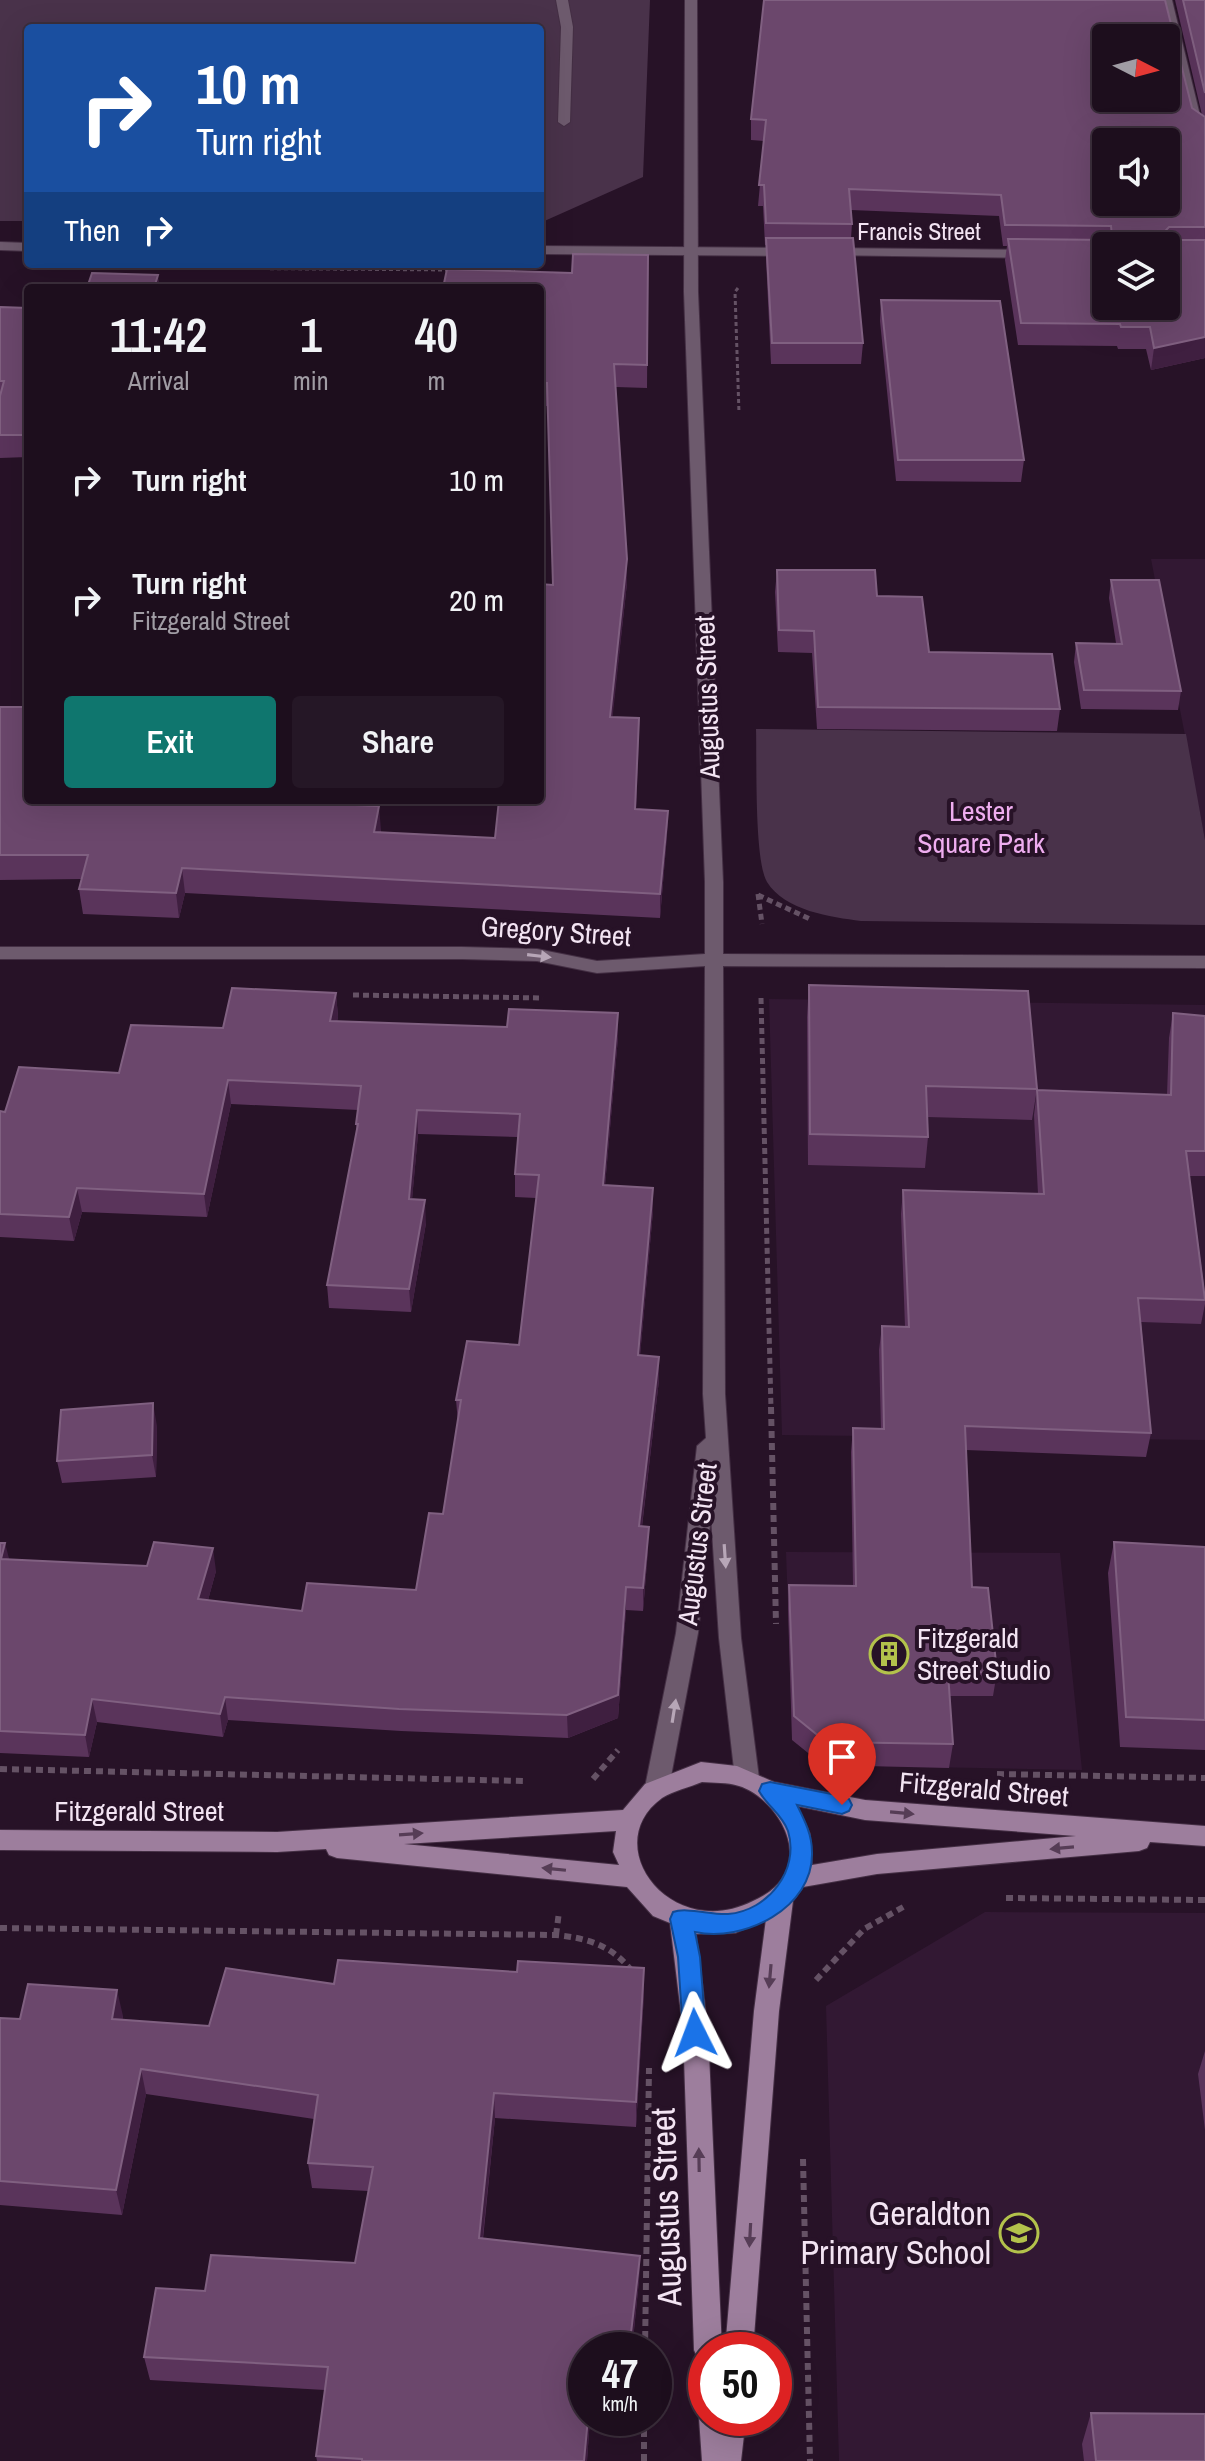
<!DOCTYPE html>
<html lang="en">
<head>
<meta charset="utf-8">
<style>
	body { margin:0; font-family:"Archivo Narrow",sans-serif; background:#251726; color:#f1f3f6; height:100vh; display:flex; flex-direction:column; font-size:30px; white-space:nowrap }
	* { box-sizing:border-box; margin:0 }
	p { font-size:26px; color:#a09ca4 }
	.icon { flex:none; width:44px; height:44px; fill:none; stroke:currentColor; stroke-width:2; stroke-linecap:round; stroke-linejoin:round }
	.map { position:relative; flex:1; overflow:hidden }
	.details { position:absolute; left:24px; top:284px; width:520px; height:520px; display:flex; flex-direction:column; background:#1d0e1d; border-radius:8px; box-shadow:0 8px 32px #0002,0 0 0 2px #3b2e3b }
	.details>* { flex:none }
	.guide { position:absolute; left:24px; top:24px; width:520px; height:244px; border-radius:8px; box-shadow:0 8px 32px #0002,0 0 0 2px #3b2e3b; background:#1a4fa0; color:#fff; overflow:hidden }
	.needle { width:52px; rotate:96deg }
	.buttons { position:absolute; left:1092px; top:24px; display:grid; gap:16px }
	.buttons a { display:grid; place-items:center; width:88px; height:88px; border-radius:8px; background:#1d0e1d; box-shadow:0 8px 32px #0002,0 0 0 2px #3b2e3b; font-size:40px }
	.speed { position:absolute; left:568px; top:2332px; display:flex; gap:16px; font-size:40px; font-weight:700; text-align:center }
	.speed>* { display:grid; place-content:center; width:104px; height:104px; border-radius:50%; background:#1d0e1d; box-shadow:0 8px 32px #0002,0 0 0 2px #3b2e3b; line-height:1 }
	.speed small { font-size:20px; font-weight:400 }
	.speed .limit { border:12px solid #d22; background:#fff; color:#111 }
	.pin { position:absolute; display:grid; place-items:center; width:68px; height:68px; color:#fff; margin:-82px -34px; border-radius:50% 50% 50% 0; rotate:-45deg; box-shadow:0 0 8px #0007 }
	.pin .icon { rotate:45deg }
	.me { position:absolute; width:88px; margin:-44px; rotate:357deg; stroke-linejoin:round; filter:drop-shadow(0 0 6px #0008) }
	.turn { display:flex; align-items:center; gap:28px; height:168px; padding:0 40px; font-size:36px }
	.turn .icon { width:104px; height:104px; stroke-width:2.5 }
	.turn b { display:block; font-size:56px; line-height:68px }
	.then { display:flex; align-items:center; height:76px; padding:0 40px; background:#0003; gap:16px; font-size:30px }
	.eta { display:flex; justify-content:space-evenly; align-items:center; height:136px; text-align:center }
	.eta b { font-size:48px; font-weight:600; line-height:56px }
	.cta { display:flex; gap:16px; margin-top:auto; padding:16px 40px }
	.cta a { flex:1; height:92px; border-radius:8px; background:#0f766e; color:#fff; font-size:32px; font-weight:600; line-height:92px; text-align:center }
	.cta a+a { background:#251726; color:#f1f3f6 }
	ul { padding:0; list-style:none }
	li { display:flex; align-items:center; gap:24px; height:120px; padding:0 40px }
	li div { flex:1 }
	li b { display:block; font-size:30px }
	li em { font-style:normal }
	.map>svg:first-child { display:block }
	.built { fill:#321833 }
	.green { fill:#49324a }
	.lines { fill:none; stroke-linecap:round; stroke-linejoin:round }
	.service-casing { stroke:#442f44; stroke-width:2 }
	.minor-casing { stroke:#442f44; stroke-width:2 }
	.tertiary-casing { stroke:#442f44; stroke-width:2 }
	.secondary-casing { stroke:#442f44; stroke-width:2 }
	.path-far2 { stroke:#655265; stroke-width:3; stroke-dasharray:4 3; stroke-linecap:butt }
	.path-far1 { stroke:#655265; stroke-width:5; stroke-dasharray:6 4; stroke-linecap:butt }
	.path { stroke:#655265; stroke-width:6; stroke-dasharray:7 5; stroke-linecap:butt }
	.service { fill:#6d5a6d; fill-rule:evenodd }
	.minor { fill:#6d5a6d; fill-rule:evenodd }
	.tertiary { fill:#6d5a6d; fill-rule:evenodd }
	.secondary { fill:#9d7e9d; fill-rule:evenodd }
	.wall { fill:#5a345b }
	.shaded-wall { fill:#3f1f40 }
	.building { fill:#6b476c; stroke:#806081; stroke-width:2; fill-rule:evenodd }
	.oneway { fill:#b7a6b7 }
	.oneway2 { fill:#563d56 }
	.route { fill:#1a73e8; stroke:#114b97; stroke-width:2 }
	.labels { text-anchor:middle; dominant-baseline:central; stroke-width:8; stroke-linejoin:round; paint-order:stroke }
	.far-street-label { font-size:24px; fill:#f3e4f3; stroke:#271227 }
	.street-label { font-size:28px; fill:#f3e4f3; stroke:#271227 }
	.park-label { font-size:28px; fill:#efadf0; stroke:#271227 }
	.poi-label { font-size:28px; fill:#f3e4f3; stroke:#271227; text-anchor:start }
	.near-street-label { font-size:34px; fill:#f3e4f3; stroke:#271227 }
	.near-poi-label { font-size:34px; fill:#f3e4f3; stroke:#271227; text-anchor:end }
</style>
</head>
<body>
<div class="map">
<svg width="1205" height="2461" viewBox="0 0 1205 2461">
	<rect width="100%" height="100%" fill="#271227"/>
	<path class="built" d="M1151 559H1205V840L1198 803Z
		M769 999 1205 1005V1440L782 1435Z
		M786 1552 1060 1553 1082 1770 823 1765 793 1740Z
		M985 1912 1205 1913V2461H839L826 2006Z"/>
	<path class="green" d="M0 0H650L643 177 540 223V28H28V221H0Z
		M756 729 1186 734 1205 840V925L861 921C831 917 785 911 767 882 754 860 757 759 756 729Z"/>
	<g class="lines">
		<defs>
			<path id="service" d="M556 0H568L573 27 570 122 564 126 558 122 561 27Z
				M1160 0H1172L1205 136 1192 128Z"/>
			<path id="minor" d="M0 242 28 243V251L0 250Z
				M540 246 792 248 799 252 792 256 540 254Z
				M828 248 1032 250 1039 254 1032 258 823 255 821 252Z"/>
			<path id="tertiary" d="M685 0H697L698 292 723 882V954L1205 956V968L723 966 725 1394 741 1638 759 1778 755 1785 747 1788 739 1785 735 1778 719 1638 711 1516 698 1633 669 1787 665 1794 657 1797 649 1794 645 1787 676 1633 697 1446 706 1438 703 1394 705 966 597 973 537 961 462 959H0V947H462L537 949 597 961 705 954V882L684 292Z"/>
			<path id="secondary" d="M701 1762 737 1766 774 1782 865 1800 1205 1826V1846L1150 1842 1147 1848 1139 1851 877 1874 803 1887 793 1901 779 2011 753 2350H725L754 2011 766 1919 735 1933 696 1934 708 2030 722 2350H706V2362L698 2359 694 2350 683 2030 670 1923 653 1916 627 1887 337 1858 329 1855 326 1849 277 1852 0 1850V1830L277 1832 623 1810 645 1784ZM702 1782C714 1783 727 1782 739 1786 772 1796 806 1846 782 1879 774 1890 764 1896 753 1901 671 1943 597 1845 662 1798 673 1791 690 1787 702 1782ZM797 1806 865 1820 1076 1836 877 1854 812 1865 810 1834ZM616 1831 613 1852 619 1865 404 1844Z
				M706 2407V2418H746L741 2461H702L699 2418Z"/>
		</defs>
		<use href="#service" class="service-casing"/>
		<use href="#minor" class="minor-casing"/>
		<use href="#tertiary" class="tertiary-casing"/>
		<use href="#secondary" class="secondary-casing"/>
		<path class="path-far2" d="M53 267 451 270
			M465 270H515
			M738 288 735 292 739 413"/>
		<path class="path-far1" d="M758 894 762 924
			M758 895 812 920
			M353 995 543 998
			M761 998 771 1409"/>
		<path class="path" d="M771 1407 776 1624
			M0 1769 524 1781
			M997 1774 1205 1778
			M593 1779 618 1750
			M1006 1898 1205 1900
			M0 1928 556 1935C587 1938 611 1945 631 1970
			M556 1935 559 1912
			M816 1980 864 1929 905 1906
			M803 2159 810 2461
			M645 2350 649 2068
			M644 2418V2461"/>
		<use href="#service" class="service"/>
		<use href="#minor" class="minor"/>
		<use href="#tertiary" class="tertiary"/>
		<use href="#secondary" class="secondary"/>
	</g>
	<path class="wall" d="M1175 0H1205V358L1151 370 1146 349H1118L1117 346 1018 345 1005 260 1007 246H1003L999 216 851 210 852 224 851 238 863 343 861 364H771L766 259V245H765L763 206H758L764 141 751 140V119L1192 108 1202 115Z
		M648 255 647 388 616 387 627 583 612 717 639 718 636 809 668 811 667 835 660 918 185 893 179 918 83 914 79 889 82 879 0 880V707L339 800 338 804 381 830V832L495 838 553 585 548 406H540V288L572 273Z
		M881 300 1024 460 1021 482 896 481 880 321Z
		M0 307 28 308V457L0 458Z
		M777 570 877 596 929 652 1060 709 1057 731 817 729 812 653 778 652 775 592Z
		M1111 580 1181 691 1178 710 1081 709 1074 662 1076 643H1116L1109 598Z
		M809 985 1037 1089 1032 1120 927 1117 928 1137 925 1168 808 1165 807 1017Z
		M336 993 338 1017 337 1021 507 1027 618 1013V1037L605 1185 653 1211 640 1355 659 1380 642 1527 648 1550 643 1611 626 1610 618 1718 568 1738 401 1731 228 1720 223 1737 97 1722 89 1757 0 1753V1543L9 1559 216 1571 208 1600 302 1611 416 1590 443 1514 458 1423 456 1400 519 1345 536 1198 515 1197V1174L518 1137 418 1134 412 1199 426 1223 411 1312 329 1308 327 1285 357 1133 356 1124 358 1110 231 1104 207 1217 82 1212 74 1241 0 1237V1111L5 1112 119 1073 223 1028Z
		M1173 1013 1205 1016V1176H1189L1205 1293V1304L1201 1324 1141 1322 1151 1433 1146 1457 966 1450 972 1587 997 1672 993 1696H950L953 1744 949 1768 823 1765 792 1740 788 1609 789 1585 853 1586 851 1452 853 1428 881 1429 879 1350 882 1326 905 1327 901 1214 903 1190 1038 1194 1034 1115 1037 1090 1167 1095 1169 1038Z
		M157 1426 156 1477 62 1483 57 1461Z
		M1114 1542 1205 1547V1750L1120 1747 1108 1573Z
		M334 1984 644 1994 636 2127 495 2118 483 2239 640 2256 639 2280 632 2350H586L590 2418 587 2461H317L316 2456 325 2390 150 2380 144 2357 205 2291 355 2263 368 2191 312 2188 308 2163 314 2119 146 2094 122 2215 0 2205V2018L20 2019 123 2016 122 2020 209 2026Z
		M1205 2051V2130L1198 2074Z
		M1091 2413 1205 2461H1084L1082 2444Z"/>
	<path class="shaded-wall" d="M158 275 160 288H154Z
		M1205 337V358L1151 370 1154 348Z
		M627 559V583L610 741V717Z
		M639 718V742L635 833V809Z
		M332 800H339L333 828 331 804Z
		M379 806 381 830 375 856 374 832Z
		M668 811 667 835 660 918V894Z
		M182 868 185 893 179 918 176 893Z
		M336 993 338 1017 332 1045 330 1021Z
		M618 1013V1037L603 1209V1185Z
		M228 1080 231 1104 207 1217 204 1194Z
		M417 1110 418 1134 410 1222 409 1199Z
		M77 1188 82 1212 74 1241 69 1217Z
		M653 1188V1211L638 1379V1355Z
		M425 1200 426 1223 411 1312 409 1289Z
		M659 1357V1380L639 1550V1526Z
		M153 1403 157 1426 156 1477 152 1455Z
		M649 1527 648 1550 643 1611V1588Z
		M5 1543 11 1566 1 1559Z
		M213 1548 216 1571 202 1622 198 1599Z
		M626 1587V1610L618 1718 568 1738 567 1715Z
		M225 1697 228 1720 223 1737 220 1714Z
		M92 1699 97 1722 89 1757 85 1735Z
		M644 1968V1994L636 2127V2102Z
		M117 1990 123 2016 118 2045 112 2019Z
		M141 2069 146 2094 122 2215 116 2190Z
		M494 2093 495 2118 480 2263 479 2238Z
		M640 2256 639 2280 632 2350H629Z
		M588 2418H590L587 2461H584Z"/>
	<path class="building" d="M764 0H1165L1192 108 1205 117V227H1169L1166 230 1167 240H1205V337L1154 348 1150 327H1121L1120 324 1021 323 1008 239 1109 240 1112 237 1111 226 1005 225 1001 195 849 189 852 224 766 223 764 185H759L766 120 751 119ZM1106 38H1166V98H1106ZM1106 142H1166V202H1106ZM1106 246H1166V306H1106Z
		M1183 0H1205V93Z
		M766 238H853L863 343H772Z
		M573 254 648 255 647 365 614 364 627 559 610 717 639 718 635 809 668 811 660 894 182 868 176 893 79 889 88 855H0V707H28V800H332L331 804 379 806 374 832 495 838 499 800H540V584L553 585 547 383H540V288H443L447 269 572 273Z
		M92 273 158 275 154 288H87Z
		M317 286 377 288H317Z
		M881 300 1000 301 1024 460H898Z
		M0 307 28 308V435H0V396L4 381H0Z
		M777 570H875L877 596 922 597 929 652 1052 654 1060 709 818 707 814 631 779 630Z
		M1111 580H1159L1181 691 1084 690 1076 643 1122 644Z
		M809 985 1028 991 1037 1089 926 1086 928 1137 810 1134Z
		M232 988 336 993 330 1021 507 1027 509 1009 618 1013 603 1185 653 1188 638 1355 659 1357 639 1526 649 1527 643 1588 626 1587 618 1695 567 1715 399 1709 225 1697 220 1714 92 1699 85 1735 0 1731V1543H5L1 1559 147 1566 154 1542 213 1548 198 1599 302 1611 307 1583 416 1590 429 1513 443 1514 461 1400H456L467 1341 519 1345 539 1175 515 1174 520 1114 417 1110 409 1199 425 1200 409 1289 327 1285 358 1124H356L361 1086 228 1080 204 1194 77 1188 69 1217 0 1214V1111L5 1112 19 1067 119 1073 131 1025 223 1028Z
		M1173 1013 1205 1016V1151H1186L1205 1300 1138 1298 1151 1433 965 1426 972 1587 988 1588 997 1672 948 1673 953 1744 826 1742 794 1716 789 1585 856 1586 853 1428 884 1429 882 1326 909 1327 903 1190 1044 1194 1037 1090 1171 1095Z
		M153 1403 152 1455 57 1461 61 1410Z
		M1114 1542 1205 1547V1720L1126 1717Z
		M338 1960 517 1972 518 1961 644 1968 636 2102 494 2093 479 2238 640 2256 629 2350H586V2418H588L584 2461H362V2459L316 2456 328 2367 144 2357 156 2288 205 2291 211 2255 355 2263 373 2167 308 2163 318 2095 141 2069 116 2190 0 2181V2018L20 2019 28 1984 117 1990 112 2019 209 2026 226 1968 334 1984Z
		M1091 2413 1205 2414V2461H1096Z"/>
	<defs><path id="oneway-solid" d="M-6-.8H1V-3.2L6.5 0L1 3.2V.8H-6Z" transform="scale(2)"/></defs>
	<g class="oneway">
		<use href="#oneway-solid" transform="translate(539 956) rotate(7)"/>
		<use href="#oneway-solid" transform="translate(725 1556) rotate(86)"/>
		<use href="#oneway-solid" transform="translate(674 1711) rotate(-81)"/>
	</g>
	<g class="oneway2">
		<use href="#oneway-solid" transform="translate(902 1813) rotate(5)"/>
		<use href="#oneway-solid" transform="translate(411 1834) rotate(-4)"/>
		<use href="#oneway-solid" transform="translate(1062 1848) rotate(175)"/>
		<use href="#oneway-solid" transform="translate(554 1869) rotate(-174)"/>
		<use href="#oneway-solid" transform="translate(770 1976) rotate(95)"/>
		<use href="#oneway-solid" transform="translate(699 2160) rotate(-91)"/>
		<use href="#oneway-solid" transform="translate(750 2235) rotate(93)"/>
	</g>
	<path class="route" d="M770 1782 842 1796 849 1799 852 1805 849 1811 842 1814 797 1805C805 1821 812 1835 812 1852 814 1908 743 1943 695 1932L700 1957 706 2033 703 2040 695 2044 687 2040 683 2033 678 1957 670 1919 673 1912C686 1907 711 1915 728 1914 768 1911 800 1870 788 1831 782 1814 767 1806 759 1791L762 1784Z"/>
	<defs>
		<symbol id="building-ring" viewBox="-11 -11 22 22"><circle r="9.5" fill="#271227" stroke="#b3c24b" stroke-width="1.5"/><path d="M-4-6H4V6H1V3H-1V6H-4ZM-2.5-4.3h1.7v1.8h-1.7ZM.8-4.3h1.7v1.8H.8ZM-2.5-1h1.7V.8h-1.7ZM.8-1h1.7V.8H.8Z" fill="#b3c24b"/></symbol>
		<symbol id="school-ring" viewBox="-11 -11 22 22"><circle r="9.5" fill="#271227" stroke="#b3c24b" stroke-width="1.5"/><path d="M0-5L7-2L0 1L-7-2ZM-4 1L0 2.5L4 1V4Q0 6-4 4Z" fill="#b3c24b"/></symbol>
	</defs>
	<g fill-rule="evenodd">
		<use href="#building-ring" x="867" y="1632" width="44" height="44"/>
		<use href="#school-ring" x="997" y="2211" width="44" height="44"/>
	</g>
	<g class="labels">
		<g class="far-street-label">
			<text x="919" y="231">Francis Street</text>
		</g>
		<g class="street-label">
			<text transform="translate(707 697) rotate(-92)">Augustus Street</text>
			<text transform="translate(556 931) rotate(4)">Gregory Street</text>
			<text transform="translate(697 1544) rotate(-83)">Augustus Street</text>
			<text transform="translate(984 1789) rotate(5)">Fitzgerald Street</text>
			<text x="139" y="1811">Fitzgerald Street</text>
		</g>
		<g class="park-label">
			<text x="981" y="811">Lester<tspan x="981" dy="32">Square Park</tspan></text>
		</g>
		<g class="poi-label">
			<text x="917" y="1638">Fitzgerald<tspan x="917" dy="32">Street Studio</tspan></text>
		</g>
		<g class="near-street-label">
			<text transform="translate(666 2207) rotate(-92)">Augustus Street</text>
		</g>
		<g class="near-poi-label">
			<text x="991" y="2213">Geraldton<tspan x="991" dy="39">Primary School</tspan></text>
		</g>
	</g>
</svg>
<div class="buttons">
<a><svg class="needle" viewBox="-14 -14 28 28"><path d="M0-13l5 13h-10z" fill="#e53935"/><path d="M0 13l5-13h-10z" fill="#a09ca4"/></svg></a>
<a><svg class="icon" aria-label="sound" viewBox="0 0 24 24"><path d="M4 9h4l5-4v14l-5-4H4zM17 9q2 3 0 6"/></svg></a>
<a><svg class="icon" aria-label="layers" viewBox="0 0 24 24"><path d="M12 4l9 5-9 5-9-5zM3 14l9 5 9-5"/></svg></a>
</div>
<div class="speed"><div>47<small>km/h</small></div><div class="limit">50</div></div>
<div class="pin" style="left:842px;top:1805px;background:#d93025"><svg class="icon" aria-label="arrive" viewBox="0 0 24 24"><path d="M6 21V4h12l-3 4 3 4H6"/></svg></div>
<svg class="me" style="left:695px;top:2033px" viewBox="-20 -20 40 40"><path d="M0-17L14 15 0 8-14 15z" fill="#1a73e8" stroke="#fff" stroke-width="4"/></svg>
<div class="guide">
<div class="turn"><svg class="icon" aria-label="right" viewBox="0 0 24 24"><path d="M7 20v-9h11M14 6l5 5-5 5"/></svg><div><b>10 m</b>Turn right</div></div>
<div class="then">Then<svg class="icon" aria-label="right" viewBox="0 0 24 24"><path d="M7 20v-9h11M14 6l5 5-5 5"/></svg></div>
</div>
<section class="details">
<div class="eta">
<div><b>11:42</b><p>Arrival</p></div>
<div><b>1</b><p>min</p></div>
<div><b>40</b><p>m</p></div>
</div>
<ul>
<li><svg class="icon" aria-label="right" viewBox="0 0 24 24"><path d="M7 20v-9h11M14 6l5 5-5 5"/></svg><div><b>Turn right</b></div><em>10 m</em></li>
<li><svg class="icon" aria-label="right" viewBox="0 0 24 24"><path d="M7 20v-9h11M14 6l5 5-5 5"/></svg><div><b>Turn right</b><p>Fitzgerald Street</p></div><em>20 m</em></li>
</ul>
<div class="cta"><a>Exit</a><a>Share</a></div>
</section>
</div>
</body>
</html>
